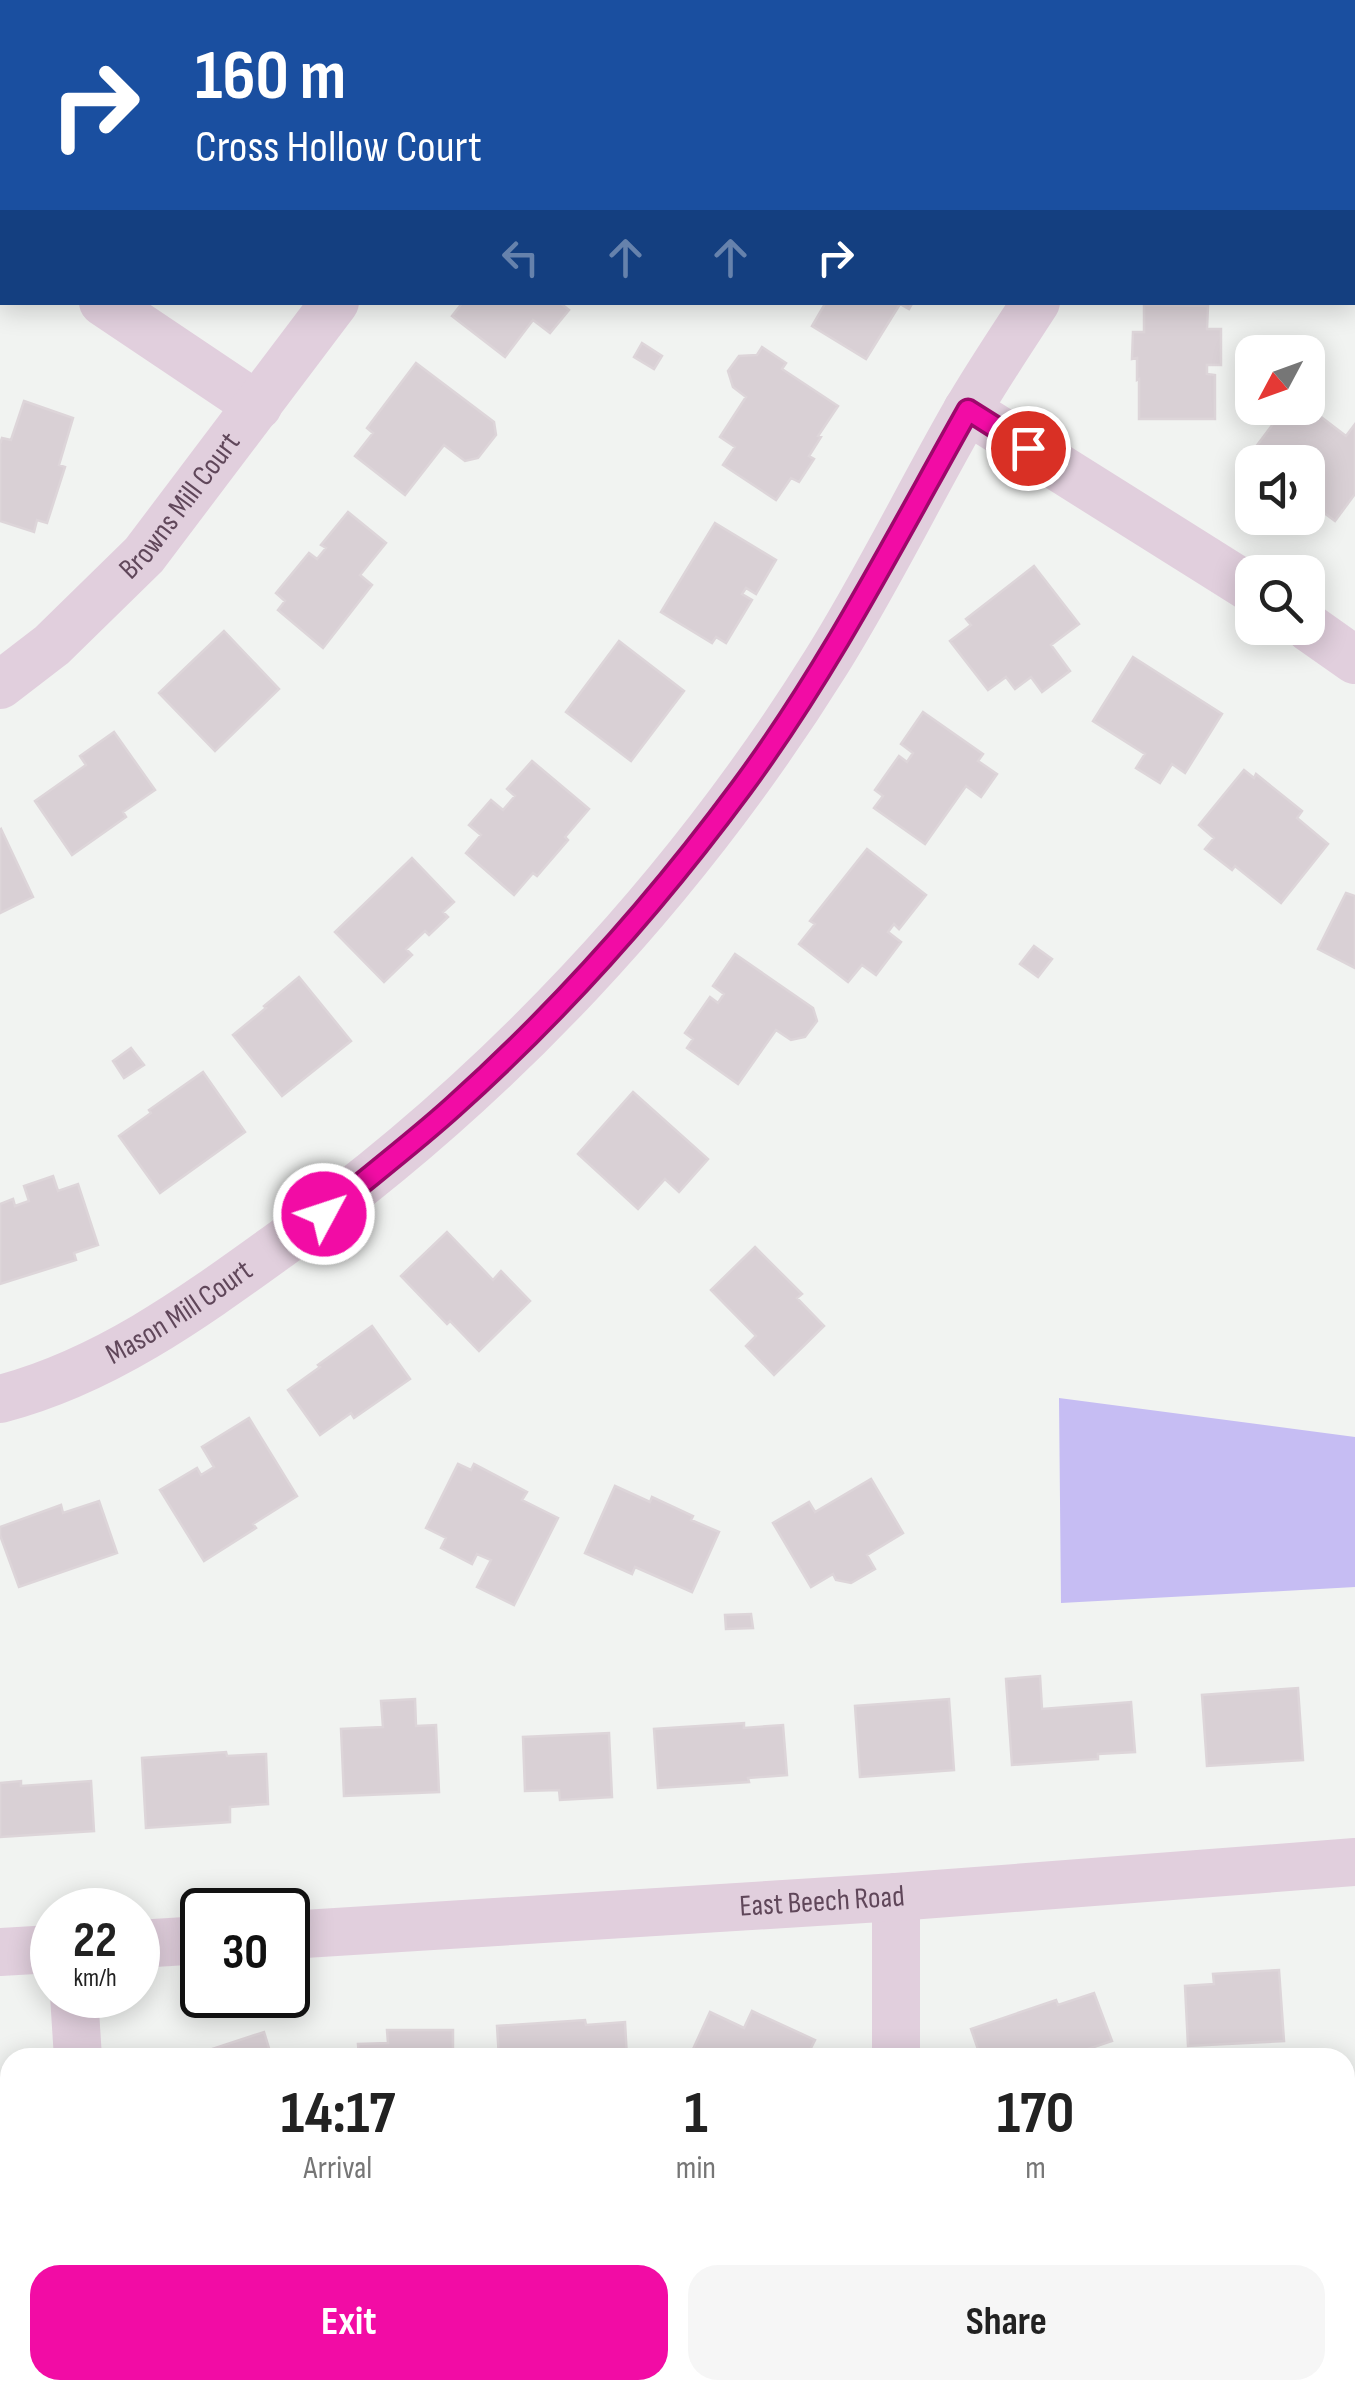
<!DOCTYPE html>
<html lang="en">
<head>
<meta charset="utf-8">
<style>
	body { margin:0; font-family:"Sofia Sans Condensed",sans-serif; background:#f6f6f6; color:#222; height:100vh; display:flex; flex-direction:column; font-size:38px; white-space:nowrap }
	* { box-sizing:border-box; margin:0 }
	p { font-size:32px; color:#767676 }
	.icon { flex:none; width:55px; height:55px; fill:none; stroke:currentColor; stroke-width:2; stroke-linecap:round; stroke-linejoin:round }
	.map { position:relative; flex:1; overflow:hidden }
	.drawer { position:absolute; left:0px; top:2048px; width:1355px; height:352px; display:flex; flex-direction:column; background:#fff; border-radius:30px 30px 0 0; box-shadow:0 5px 25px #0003 }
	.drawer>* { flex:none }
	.guide { position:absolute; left:0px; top:0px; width:1355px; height:305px; box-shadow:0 5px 25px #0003; background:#1a4fa0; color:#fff; overflow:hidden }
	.needle { width:65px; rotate:229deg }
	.tools { position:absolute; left:1235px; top:335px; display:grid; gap:20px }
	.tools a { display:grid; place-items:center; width:90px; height:90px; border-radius:20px; background:#fff; box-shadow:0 5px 25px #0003; font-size:50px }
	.speed { position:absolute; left:30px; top:1888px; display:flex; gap:20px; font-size:50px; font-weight:700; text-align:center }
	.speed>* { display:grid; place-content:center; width:130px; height:130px; border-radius:50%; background:#fff; box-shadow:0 5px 25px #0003; line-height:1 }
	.speed small { font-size:25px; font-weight:400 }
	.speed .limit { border:5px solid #111; border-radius:15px; background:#fff; color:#111 }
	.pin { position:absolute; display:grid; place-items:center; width:85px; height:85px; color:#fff; margin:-42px; border:5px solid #fff; border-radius:50%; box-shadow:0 2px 10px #0007 }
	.me { position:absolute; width:110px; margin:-55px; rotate:50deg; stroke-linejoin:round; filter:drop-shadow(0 0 8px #0008) }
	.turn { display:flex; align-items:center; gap:35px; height:210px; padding:0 30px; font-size:45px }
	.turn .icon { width:130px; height:130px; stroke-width:2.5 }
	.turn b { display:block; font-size:70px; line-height:85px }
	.lanes { display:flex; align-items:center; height:95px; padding:0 30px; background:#0003; justify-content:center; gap:50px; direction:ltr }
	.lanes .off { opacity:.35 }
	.eta { display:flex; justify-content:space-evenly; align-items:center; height:170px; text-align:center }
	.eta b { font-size:60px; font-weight:700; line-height:70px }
	.cta { display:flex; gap:20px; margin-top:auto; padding:20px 30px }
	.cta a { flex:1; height:115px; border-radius:30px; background:#f20ca5; color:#fff; font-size:40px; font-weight:700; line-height:115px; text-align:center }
	.cta a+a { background:#f6f6f6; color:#222 }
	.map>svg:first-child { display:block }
	.green { fill:#c6bdf3 }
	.building { fill:#d9d0d5; stroke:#ddd5d9; stroke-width:2.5 }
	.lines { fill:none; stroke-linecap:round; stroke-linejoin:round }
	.minor { stroke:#e1cfdd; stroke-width:48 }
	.route-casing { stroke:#9d086b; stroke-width:25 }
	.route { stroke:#f20ca5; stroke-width:18 }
	.labels { text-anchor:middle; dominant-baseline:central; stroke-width:8; stroke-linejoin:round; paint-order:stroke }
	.street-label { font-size:30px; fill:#60475a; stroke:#fff }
</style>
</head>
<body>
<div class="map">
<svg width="1355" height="2399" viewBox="0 0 1355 2399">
	<rect width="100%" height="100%" fill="#f1f3f1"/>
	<path class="green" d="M1059 1398 1355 1437V1587L1061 1603Z
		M346 2390H830L831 2399H346Z"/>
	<path class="building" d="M463 302H559L569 310 550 333 533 320 505 357 452 316Z
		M826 302H913L909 309 900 304 866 359 812 326Z
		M1144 305 1208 306 1207 329H1221V365H1207V374L1215 375V419H1139V379L1137 380V358L1132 359 1133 332H1144Z
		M642 343 662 356 654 369 634 357Z
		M762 347 786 363 782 369 838 406 818 436 821 437 809 456 814 459 799 482 791 478 776 500 723 465 735 447 720 437 746 397 733 387 728 371 739 356 757 355Z
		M416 363 494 422 496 435 478 458 465 461 444 445 405 495 355 456 373 433 367 428Z
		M24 401 73 418 59 465 65 467 47 523 37 520 34 532 0 521V444L2 438 11 440Z
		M1308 407 1346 436 1355 424V494L1335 521 1308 501V462H1274L1255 448 1285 408Z
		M348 512 386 543 360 575 372 585 323 648 278 610 285 601 276 593 309 553 317 559 326 548 321 545Z
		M715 523 776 560 756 594 746 588 742 594 752 600 726 643 716 637 712 643 661 612Z
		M1034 566 1079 624 1051 645 1070 671 1042 692 1031 677 1015 689 1006 677 988 690 950 641 971 625 966 619Z
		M224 631 279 689 215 751 159 693Z
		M619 641 684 691 631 761 566 712Z
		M1133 657 1222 714 1185 773 1172 764 1160 783 1136 768 1145 754 1093 721Z
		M923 712 983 754 978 761 997 774 981 797 966 786 925 844 874 808 883 796 875 790 899 756 907 762 913 753 901 744Z
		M114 732 155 790 123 812 126 817 72 855 35 801 86 765 80 756Z
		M532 761 589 809 565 837 568 840 537 876 533 873 514 895 466 853 481 835 469 825 491 800 503 810 515 796 507 789Z
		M1244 770 1254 778 1256 774 1302 811 1297 818 1328 844 1281 903 1235 866 1232 870 1205 849 1214 838 1199 825Z
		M1 829 33 897 0 913V830Z
		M867 849 926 895 899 929 894 924 888 932 901 942 876 975 862 965 848 982 799 944 815 924 810 921Z
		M412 858 454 902 443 912 448 917 429 935 425 931 406 949 412 955 384 982 335 932Z
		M1346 893 1355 896V968L1318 949Z
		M1034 946 1052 959 1038 977 1020 964Z
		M735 954 813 1008 817 1021 805 1037 791 1040 776 1030 738 1084 687 1048 693 1039 685 1033 710 997 718 1003 724 994 713 986Z
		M299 977 351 1041 282 1096 233 1035 266 1008 264 1006Z
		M131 1048 144 1065 124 1078 113 1061Z
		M203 1072 245 1132 160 1193 119 1136 151 1113 149 1110Z
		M633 1092 708 1159 679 1192 665 1179 638 1209 578 1154Z
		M53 1176 58 1191 78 1184 98 1245 74 1253 76 1260 0 1284V1204L13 1199 15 1206 29 1201 24 1186Z
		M447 1232 493 1280 501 1271 530 1301 479 1351 450 1321 447 1324 401 1276Z
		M755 1247 802 1294 797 1298 824 1326 774 1375 746 1346 756 1336 711 1290Z
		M372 1326 410 1379 354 1418 351 1413 320 1435 288 1390 320 1367 318 1365Z
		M249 1418 297 1496 253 1524 256 1528 204 1561 160 1490 197 1468 201 1475 214 1467 202 1447Z
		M458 1464 471 1470 474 1464 527 1492 522 1500 558 1518 514 1605 477 1587 491 1560 477 1554 472 1564 441 1548 446 1538 426 1528Z
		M871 1479 903 1533 867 1555 875 1569 851 1583 836 1580 833 1574 811 1587 773 1523 809 1502 815 1512Z
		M615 1486 650 1502 652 1497 693 1516 691 1520 719 1532 692 1592 635 1567 632 1574 585 1553Z
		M99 1501 117 1553 19 1587 0 1535V1527L61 1505 63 1513Z
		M751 1614 753 1628 726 1629 725 1615Z
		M1040 1676 1042 1709 1131 1702 1135 1752 1098 1754V1759L1012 1765 1006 1679Z
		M1298 1688 1303 1760 1207 1766 1202 1695Z
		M415 1699 416 1726 436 1725 439 1792 344 1796 341 1729 383 1727 381 1701Z
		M949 1699 954 1770 860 1777 855 1706Z
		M744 1723V1728L783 1725 787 1775 748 1778 749 1782 658 1788 654 1729Z
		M609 1733 612 1797 560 1800 559 1790 525 1791 523 1737Z
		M226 1752 227 1756 266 1754 268 1804 230 1807V1822L146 1828 142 1758Z
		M21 1781V1786L91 1781 94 1831 0 1837V1783Z
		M1279 1970 1284 2041 1188 2046 1185 1986 1214 1984 1213 1974Z
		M1094 1993 1112 2041 1076 2053V2056L1072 2058H981L971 2029 1056 2000 1058 2005Z
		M752 2011 815 2040 806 2058H689L710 2012 744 2028Z
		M585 2020 586 2025 625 2022 627 2058H499L497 2026Z
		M387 2030H453V2058H359L358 2044 388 2043Z
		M264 2032 272 2058H185Z
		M1355 2207V2267L1345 2268V2209Z"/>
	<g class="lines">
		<g class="minor">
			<path d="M535 2 536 0"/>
			<path d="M1268 2 1270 0"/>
			<path d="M0 234 2 236"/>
			<path d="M103 302 258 406"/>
			<path d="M967 410 1252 589"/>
			<path d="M1308 627 1355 660"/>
			<path id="s1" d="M0 685 52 645 144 555 335 302"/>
			<path id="s2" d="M0 1399C104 1372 191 1309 277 1247 495 1092 683 891 825 664 876 583 918 496 965 414 987 376 1012 339 1036 302"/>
			<path d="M896 1897V2058"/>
			<path id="s3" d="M288 1935 896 1897 1355 1862"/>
			<path d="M138 1944 202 1940"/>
			<path d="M0 1952 52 1949"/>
			<path d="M74 1995 78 2058"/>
			<path d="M1031 2390 1036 2399"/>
		</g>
	</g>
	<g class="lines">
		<defs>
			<path id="route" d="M324 1214C367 1178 412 1144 453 1107 560 1011 657 902 742 787 829 669 896 538 968 410L1028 448"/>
		</defs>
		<use href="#route" class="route-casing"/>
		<use href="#route" class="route"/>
	</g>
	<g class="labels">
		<g class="street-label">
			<text stroke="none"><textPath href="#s1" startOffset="255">Browns Mill Court</textPath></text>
			<text stroke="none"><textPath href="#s2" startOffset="200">Mason Mill Court</textPath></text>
			<text stroke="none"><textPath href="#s3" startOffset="535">East Beech Road</textPath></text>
		</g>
	</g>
</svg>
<div class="tools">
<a><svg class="needle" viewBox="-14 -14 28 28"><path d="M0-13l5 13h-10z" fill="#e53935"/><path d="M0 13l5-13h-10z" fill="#767676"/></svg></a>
<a><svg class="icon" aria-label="sound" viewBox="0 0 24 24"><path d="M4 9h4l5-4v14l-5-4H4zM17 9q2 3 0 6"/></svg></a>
<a><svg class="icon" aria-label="search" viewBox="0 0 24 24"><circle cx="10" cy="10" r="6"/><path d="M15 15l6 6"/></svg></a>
</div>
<div class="speed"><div>22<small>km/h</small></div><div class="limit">30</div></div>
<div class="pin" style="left:1028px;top:448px;background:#d93025"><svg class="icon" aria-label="arrive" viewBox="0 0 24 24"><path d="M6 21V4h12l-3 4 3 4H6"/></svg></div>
<svg class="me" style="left:324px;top:1214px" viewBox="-20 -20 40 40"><circle r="17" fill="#f20ca5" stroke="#fff" stroke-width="3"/><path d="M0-11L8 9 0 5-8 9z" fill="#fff"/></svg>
<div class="guide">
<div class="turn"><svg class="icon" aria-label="right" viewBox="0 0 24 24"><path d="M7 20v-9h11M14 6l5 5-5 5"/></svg><div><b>160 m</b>Cross Hollow Court</div></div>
<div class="lanes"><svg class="icon off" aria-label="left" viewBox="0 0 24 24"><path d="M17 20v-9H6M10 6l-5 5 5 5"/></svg><svg class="icon off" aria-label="ahead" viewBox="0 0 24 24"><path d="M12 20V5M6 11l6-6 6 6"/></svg><svg class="icon off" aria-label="ahead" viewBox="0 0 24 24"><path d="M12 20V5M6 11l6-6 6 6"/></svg><svg class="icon" aria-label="right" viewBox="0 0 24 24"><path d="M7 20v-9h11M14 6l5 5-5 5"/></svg></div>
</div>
<section class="drawer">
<div class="eta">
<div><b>14:17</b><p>Arrival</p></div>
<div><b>1</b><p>min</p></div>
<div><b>170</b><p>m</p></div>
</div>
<div class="cta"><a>Exit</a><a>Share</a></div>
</section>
</div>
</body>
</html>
